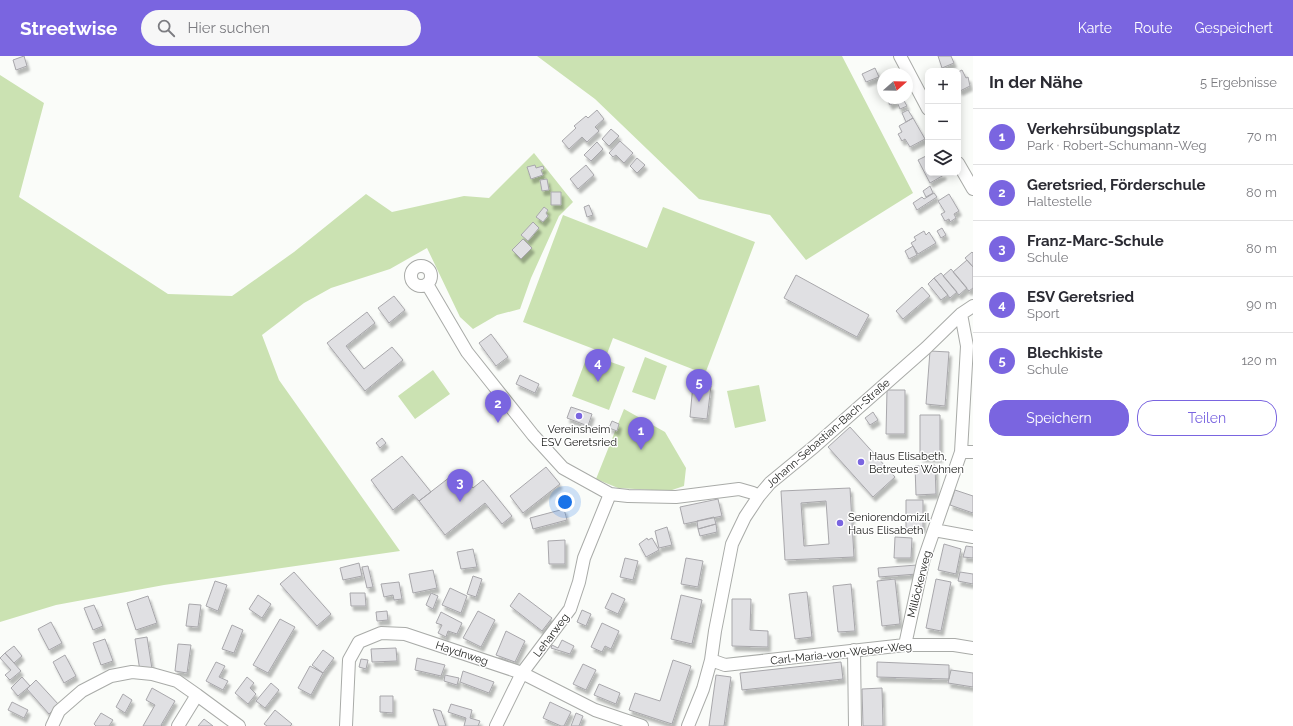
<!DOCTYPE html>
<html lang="de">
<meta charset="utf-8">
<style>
:root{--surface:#fff;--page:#f7f7f7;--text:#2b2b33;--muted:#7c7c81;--line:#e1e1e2;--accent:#7a65e0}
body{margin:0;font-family:Raleway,sans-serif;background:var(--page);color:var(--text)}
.controls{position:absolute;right:12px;top:12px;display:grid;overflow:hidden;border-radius:8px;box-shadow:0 2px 10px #0003}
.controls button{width:36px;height:36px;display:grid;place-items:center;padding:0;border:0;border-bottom:1px solid var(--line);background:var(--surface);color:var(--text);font:20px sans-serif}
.compass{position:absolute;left:877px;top:12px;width:36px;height:36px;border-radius:50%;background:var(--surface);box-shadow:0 2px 10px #0003;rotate:70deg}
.you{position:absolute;left:565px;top:446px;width:14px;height:14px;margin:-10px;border:3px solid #fff;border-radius:50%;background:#1a73e8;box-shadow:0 0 0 6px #1a73e833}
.badge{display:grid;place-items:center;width:26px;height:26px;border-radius:50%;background:var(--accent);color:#fff;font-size:13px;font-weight:700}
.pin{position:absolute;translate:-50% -33px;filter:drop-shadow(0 1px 2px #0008)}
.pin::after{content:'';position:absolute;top:21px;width:14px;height:12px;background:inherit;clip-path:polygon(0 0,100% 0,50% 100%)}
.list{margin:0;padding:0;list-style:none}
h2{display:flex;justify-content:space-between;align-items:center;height:52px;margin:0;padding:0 16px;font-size:17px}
h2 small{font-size:13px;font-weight:400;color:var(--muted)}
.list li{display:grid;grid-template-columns:26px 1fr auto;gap:12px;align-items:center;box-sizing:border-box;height:56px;padding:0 16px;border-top:1px solid var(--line)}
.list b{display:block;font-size:15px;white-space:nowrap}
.list p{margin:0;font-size:13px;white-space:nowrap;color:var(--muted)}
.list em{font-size:13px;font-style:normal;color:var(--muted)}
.actions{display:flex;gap:8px;padding:12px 16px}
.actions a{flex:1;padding:9px 0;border:1px solid var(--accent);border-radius:16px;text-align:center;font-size:14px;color:var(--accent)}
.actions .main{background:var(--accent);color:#fff}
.icon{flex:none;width:22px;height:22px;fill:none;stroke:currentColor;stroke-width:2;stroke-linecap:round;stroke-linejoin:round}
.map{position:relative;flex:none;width:973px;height:670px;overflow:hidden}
header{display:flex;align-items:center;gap:24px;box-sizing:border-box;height:56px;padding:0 20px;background:var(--accent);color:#fff}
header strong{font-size:19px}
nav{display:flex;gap:22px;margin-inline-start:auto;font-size:14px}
.search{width:280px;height:36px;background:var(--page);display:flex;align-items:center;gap:10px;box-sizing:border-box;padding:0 14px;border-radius:22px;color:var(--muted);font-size:15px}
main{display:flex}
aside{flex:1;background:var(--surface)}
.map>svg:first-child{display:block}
</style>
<header>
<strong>Streetwise</strong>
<div class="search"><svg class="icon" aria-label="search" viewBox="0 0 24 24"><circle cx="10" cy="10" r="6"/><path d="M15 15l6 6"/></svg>Hier suchen</div>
<nav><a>Karte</a><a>Route</a><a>Gespeichert</a></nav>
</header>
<main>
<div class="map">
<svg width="973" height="670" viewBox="0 0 973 670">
<defs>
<filter id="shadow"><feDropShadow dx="2.5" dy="4.5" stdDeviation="1" flood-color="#0004"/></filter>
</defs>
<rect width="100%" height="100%" fill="#fafcf9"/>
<path fill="#cbe2b2" d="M537,0H842L913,137L806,204L770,159L699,143L595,43Z
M0,19L44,47L19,141L168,238L232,240L294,196L366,138L392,156L464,140L489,142L534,97L573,146L559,160L531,222L520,253L497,259L473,273L460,261L427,192L390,213L331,232L304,247L262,279L279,324L400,495L164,529L56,549L0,566Z
M663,151L755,186L705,318L613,282L607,298L523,266L563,159L647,192Z
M588,298L625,311L609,354L572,340Z
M645,301L667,310L655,344L632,336Z
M433,314L450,338L415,363L398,340Z
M759,329L766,365L735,372L727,335Z
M624,353L665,376L686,412L684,430L669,435L618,432L596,423Z"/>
<path fill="#e0e0e3" stroke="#a8a7ab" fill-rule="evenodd" filter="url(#shadow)" d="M24,0L27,10L16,14L13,4Z
M938,0H951L954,7L942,12Z
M875,12L879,21L866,26L862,18Z
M962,14L966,22L968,21L970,30L960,35L958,32V16Z
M886,42H902L903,43L890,49Z
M903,43L907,50L900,53L897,46Z
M597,54L604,63L595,71L599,75L587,86L582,81L569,93L562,85L576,72L574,70L586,60L588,62Z
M908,54L913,62L906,66L902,57Z
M913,62L925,83L910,91L905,83L902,85L898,78L902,76L899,70Z
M611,73L619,80L609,90L602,83Z
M620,85L633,97L624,107L616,99L613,101L609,97Z
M597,86L603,93L591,105L584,99Z
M928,99V117H943L944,119L930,127L918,104Z
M637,102L645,109L637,117L630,110Z
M535,109L536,112L543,110L544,113L541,114L543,119L531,123L527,111Z
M586,109L594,119L578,133L570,123Z
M547,123L549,134L542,135L540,124Z
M930,130L933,137L926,141L923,135Z
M551,136H561V149H551Z
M934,137L937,141L917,154L913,147L922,141L924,143Z
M949,138L959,155L954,158L956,162L950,166L949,163L945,165L941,158L945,156L938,145Z
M589,149L593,159L587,161L584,151Z
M544,151L548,154L546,157L548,160L543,166L536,161Z
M533,166L539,172L528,185L521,179Z
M942,172L946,179L941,182L937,175Z
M924,175L926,179L929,176L936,187L918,198L911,187L916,184L914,181Z
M523,183L532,192L521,203L512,194Z
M913,190L917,199L909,203L905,195Z
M972,196L973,197V211L965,202Z
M967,204L973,211V232L969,235L953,216Z
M951,213L967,232L959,239L943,220Z
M941,217L957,236L950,242L934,222Z
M796,219L869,259L857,281L784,242Z
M934,222L948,239L941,244L928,228Z
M922,231L930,240L903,263L896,255Z
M394,240L405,254L389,267L378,252Z
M367,256L375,267L346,290L364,313L392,291L403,304L365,335L327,287Z
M491,278L508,301L496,310L479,287Z
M930,295L949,296L945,350L926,348Z
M520,319L539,328L535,337L516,328Z
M693,328L711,330L707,363L690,361Z
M887,334H905V378H886Z
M571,351L592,358L588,370L567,362Z
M873,356L878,364L870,369L865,362Z
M920,359H940V402L920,401Z
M612,365L619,368L617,375L609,372Z
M850,371L895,421L873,441L828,391Z
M382,382L386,387L380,392L376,387Z
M402,400L431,436L419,445L413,438L393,454L371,424Z
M935,409L936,438L916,439L915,410Z
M546,411L560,428L523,457L510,440Z
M459,414L473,432L483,424L512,460L502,468L485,447L445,479L419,445Z
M850,432L854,501L785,504L781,435ZM826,445L829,488L804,490L801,447Z
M955,434L973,440V457L950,449Z
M718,443L722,460L684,468L680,451Z
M906,444H923V472H906Z
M564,453L567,464L533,473L530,462Z
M714,461L716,468L698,473L697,465Z
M716,468L717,476L700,480L698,473Z
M667,471L672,489L659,492L655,475Z
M895,481L912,482L911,502H894Z
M647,482L648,484L652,482L659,494L646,501L639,488Z
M565,484V508H549L548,485Z
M944,488L961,493L956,518L938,514Z
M966,490L973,491V502L963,501Z
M473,493L477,511L461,513L457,496Z
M625,502L638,505L633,524L620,521Z
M686,502L703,505L698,531L681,528Z
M359,507L362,520L343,524L340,512Z
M917,509V518L879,521L878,512Z
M368,510L373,531L367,532L362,511Z
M433,514L437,532L413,537L409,518Z
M294,516L331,558L317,570L280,528Z
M960,516L973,518V528L958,525Z
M473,520L482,523L476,541L467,538Z
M895,523L900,568L882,570L877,525Z
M936,523L951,526L941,575L926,572Z
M215,525L227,529L218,555L206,550Z
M399,526L402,543L394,544L393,539L384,541L381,528Z
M851,528L855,575L838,576L833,530Z
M450,532L467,540L461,557L442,549Z
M807,536L812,581L795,583L789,538Z
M350,537H365L366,550H351Z
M431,537L438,540L433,553L426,549Z
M519,537L552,562L542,575L510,550Z
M612,537L625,543L618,558L605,552Z
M258,539L271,548L262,562L249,553Z
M681,539L702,544L692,588L671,583Z
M148,540L157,567L136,574L127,547Z
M732,543H751L750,574L768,575V591L732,590Z
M189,548L201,549L198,571L186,570Z
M94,549L103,570L93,574L84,552Z
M582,554L591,558L586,570L577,566Z
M387,555L388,564L377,565L376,556Z
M478,555L495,564L481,591L463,582Z
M441,556L462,567L457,578L448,575L446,581L438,577L442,569L436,567Z
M280,563L295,571L268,617L253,609Z
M51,566L62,587L49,594L38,573Z
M602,567L619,575L611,593L605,590L602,596L591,591Z
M232,569L243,574L234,597L222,593Z
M506,575L525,585L515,606L496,599Z
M147,581L152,613L140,615L135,583Z
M105,583L113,605L101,609L93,587Z
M562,584L574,590L570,598L551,592L552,589L558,592Z
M178,588L191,589L187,617L175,615Z
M14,590L22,600L14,607L5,597Z
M396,592L397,605L372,606L371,593Z
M323,594L334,602L323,617L312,609Z
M5,597L21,615L10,624L5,619L11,614L0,602Z
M65,599L76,620L64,627L53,606Z
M417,602L445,609L441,620L415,614Z
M361,603L368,604L366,613L359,611Z
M673,604L691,610L672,668L629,654L635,637L660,645Z
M216,606L225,610L219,621L228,625L223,634L206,625Z
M841,606L843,623L742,634L740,617Z
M877,606L949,609V623L877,621Z
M583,608L596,614L586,634L573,628Z
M310,610L323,617L311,639L298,632Z
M951,614L973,617V631L948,627Z
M463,615L494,626L489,637L460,626Z
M445,619L459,622L457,629L444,625Z
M716,619L731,621L724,670H709Z
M22,621L30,630L18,640L11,632Z
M247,621L254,627L250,632L256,638L248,648L235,637Z
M36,624L59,649L49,658L27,633Z
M271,627L279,634L265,652L256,645Z
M599,628L620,637L616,648L594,639Z
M152,632L175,645L161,669L162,670H143L155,649L146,644Z
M882,632L883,670H863L862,633Z
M123,638L132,644L125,657L116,651Z
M380,640H393V657L380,656Z
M12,646L28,654L24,662L8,654Z
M550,646L571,656L564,670H561L543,662Z
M451,648L472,654L470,662L480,665L478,670H464L466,662L448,656Z
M433,653L441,655L446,670H439Z
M275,654L292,668L290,670H267L264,668Z
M101,657L113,664L109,670H96L94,668Z
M576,657L583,660L579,670H571Z
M204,663L213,670H198Z"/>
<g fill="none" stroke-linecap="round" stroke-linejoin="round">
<defs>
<path id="minor" d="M900,0L928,53
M958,107L973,133
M411 220a10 10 0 1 1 20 0a10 10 0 1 1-20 0Z
M427,228L467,296L533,379L563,412L610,438L628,440L676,441L739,433L753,437L759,440
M961,396H973
M934,474L973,481
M905,589L923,506L961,396L967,290L961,258
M854,594L855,670
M711,604L725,609L905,589H954L973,592
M52,670L59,655L82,635L111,620L132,616L152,618L177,625L197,639
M178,670L197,639L239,670
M346,670L349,604L359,586L381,577L405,578L522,617L595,654L642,670
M496,670L522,617L570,553L579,526L584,502L610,438
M688,670L703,633L711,604L715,575L732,488L745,461L759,440L770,427L815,390L926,292L961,258L973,250"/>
</defs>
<use href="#minor" stroke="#a9aba8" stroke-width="14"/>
<use href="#minor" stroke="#fff" stroke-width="12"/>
</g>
<g fill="#7a65e0" stroke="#fff" stroke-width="1.5">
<circle cx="579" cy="360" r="4"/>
<circle cx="861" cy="406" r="4"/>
<circle cx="840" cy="467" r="4"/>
</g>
<g text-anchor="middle" stroke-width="3" stroke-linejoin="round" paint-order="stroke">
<g font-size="11" fill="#222321" stroke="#fff" text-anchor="start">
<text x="579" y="377" text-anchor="middle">Vereinsheim<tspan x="579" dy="13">ESV Geretsried</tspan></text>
<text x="869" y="404">Haus Elisabeth,<tspan x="869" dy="13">Betreutes Wohnen</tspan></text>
<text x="848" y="465">Seniorendomizil<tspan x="848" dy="13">Haus Elisabeth</tspan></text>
</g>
<g font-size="11" fill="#222321" stroke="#fff">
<text transform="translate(828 377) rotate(-41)" y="4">Johann-Sebastian-Bach-Straße</text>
<text transform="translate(919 528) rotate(-76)" y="4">Millöckerweg</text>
<text transform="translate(551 579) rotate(-53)" y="4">Leharweg</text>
<text transform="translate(462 597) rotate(18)" y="4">Haydnweg</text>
<text transform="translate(841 597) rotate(-6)" y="4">Carl-Maria-von-Weber-Weg</text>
</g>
</g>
</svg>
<div class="controls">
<button>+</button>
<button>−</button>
<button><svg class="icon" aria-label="layers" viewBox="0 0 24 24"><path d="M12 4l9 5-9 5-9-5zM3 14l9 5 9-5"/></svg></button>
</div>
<svg class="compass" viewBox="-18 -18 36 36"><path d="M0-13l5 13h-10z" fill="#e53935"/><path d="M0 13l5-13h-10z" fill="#7c7c81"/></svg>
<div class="you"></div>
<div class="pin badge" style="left:641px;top:394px">1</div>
<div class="pin badge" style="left:498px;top:367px">2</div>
<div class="pin badge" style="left:460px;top:446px">3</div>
<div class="pin badge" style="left:598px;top:326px">4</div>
<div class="pin badge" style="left:699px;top:346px">5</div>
</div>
<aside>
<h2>In der Nähe<small>5 Ergebnisse</small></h2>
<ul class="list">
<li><span class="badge">1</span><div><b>Verkehrsübungsplatz</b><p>Park · Robert-Schumann-Weg</p></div><em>70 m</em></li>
<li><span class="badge">2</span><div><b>Geretsried, Förderschule</b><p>Haltestelle</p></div><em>80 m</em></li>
<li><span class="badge">3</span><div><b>Franz-Marc-Schule</b><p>Schule</p></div><em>80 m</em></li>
<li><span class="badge">4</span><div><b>ESV Geretsried</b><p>Sport</p></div><em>90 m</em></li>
<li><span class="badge">5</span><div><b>Blechkiste</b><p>Schule</p></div><em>120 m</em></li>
</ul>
<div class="actions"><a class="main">Speichern</a><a>Teilen</a></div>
</aside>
</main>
